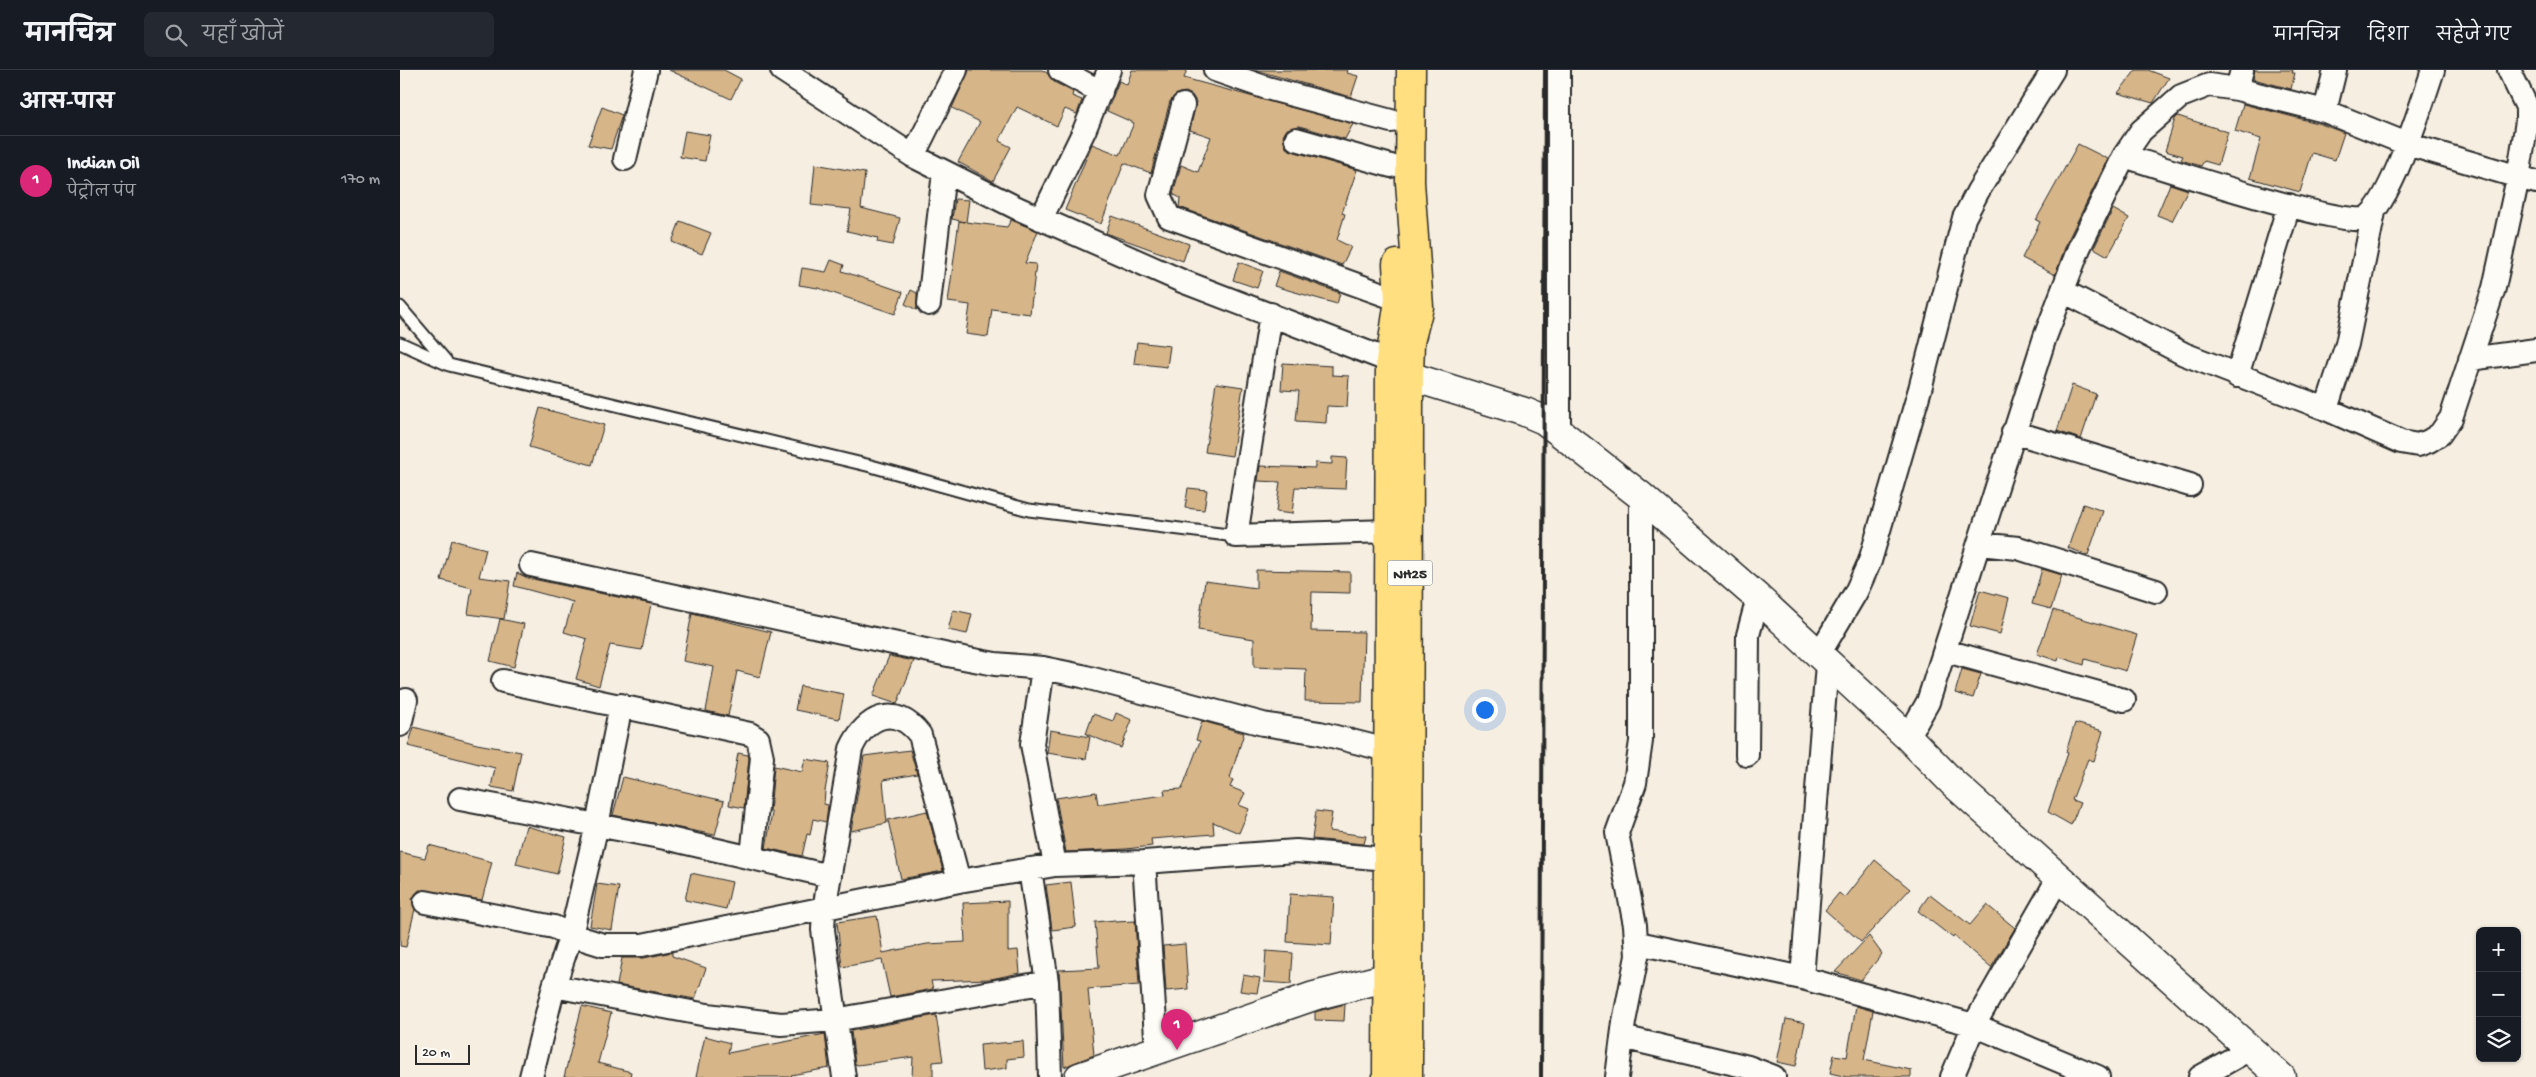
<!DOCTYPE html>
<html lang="hi">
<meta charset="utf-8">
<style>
:root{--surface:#171b24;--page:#242831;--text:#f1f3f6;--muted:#9ea1a6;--line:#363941;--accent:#db2777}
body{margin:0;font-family:"Gochi Hand","Playpen Sans Deva",sans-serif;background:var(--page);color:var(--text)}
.controls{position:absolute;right:15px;bottom:15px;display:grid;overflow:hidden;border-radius:8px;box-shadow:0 1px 4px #0004}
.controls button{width:45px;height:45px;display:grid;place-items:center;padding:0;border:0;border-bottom:1px solid var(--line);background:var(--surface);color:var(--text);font:25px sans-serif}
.scale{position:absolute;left:15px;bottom:12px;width:55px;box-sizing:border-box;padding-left:5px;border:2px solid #2b2b2b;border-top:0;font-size:14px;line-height:18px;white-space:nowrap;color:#2b2b2b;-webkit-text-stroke:4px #fdfcf7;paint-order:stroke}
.you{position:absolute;left:1084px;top:639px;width:18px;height:18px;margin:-12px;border:4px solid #fff;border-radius:50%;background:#1a73e8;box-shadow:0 0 0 8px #1a73e833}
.badge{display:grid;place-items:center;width:32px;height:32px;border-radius:50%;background:var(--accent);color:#fff;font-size:16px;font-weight:700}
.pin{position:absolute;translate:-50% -41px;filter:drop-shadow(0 1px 2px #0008)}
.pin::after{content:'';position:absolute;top:26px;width:18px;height:15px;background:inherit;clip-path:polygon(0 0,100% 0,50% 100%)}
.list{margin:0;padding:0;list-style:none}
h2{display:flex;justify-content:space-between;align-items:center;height:65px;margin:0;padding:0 20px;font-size:21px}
h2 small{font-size:16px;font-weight:400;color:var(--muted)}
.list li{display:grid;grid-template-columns:32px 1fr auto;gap:15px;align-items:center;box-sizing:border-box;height:90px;padding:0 20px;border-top:1px solid var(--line)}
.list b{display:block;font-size:19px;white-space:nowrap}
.list p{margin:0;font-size:16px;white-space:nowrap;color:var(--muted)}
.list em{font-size:16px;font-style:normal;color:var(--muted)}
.icon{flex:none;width:28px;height:28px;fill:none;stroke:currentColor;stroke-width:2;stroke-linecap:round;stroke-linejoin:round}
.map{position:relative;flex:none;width:2136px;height:1007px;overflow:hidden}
header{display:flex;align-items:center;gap:30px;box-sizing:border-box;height:70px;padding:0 25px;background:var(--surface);border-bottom:1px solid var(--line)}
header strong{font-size:24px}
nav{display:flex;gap:28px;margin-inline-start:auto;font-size:18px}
.search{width:350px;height:45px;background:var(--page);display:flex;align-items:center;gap:12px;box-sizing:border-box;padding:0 18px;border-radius:8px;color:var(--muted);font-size:19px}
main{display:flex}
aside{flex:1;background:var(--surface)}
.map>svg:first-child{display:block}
</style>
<header>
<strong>मानचित्र</strong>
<div class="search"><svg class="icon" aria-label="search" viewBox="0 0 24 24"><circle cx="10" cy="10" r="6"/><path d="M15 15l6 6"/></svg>यहाँ खोजें</div>
<nav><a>मानचित्र</a><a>दिशा</a><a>सहेजे गए</a></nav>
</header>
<main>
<aside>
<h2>आस-पास<small></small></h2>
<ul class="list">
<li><span class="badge">1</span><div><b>Indian Oil</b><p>पेट्रोल पंप</p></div><em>170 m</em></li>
</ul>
</aside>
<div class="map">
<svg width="2136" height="1007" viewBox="0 0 2136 1007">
<rect width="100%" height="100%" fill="#f5eee1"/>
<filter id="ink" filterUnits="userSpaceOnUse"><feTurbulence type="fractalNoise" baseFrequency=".02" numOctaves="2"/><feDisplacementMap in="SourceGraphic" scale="10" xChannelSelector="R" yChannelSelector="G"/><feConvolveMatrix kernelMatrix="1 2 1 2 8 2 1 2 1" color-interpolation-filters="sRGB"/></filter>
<g filter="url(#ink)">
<path fill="#d6b589" stroke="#2b2b2b" d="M269,0H324L341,9L331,29Z
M569,0H642L647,3L654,12L673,22L672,26L682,30L677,44L665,39L657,56L617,37L599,71L611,77L593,111L558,92L580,52L552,38Z
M732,0H787L784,8L953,54L945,69L899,56L887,59L883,66L886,78L892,81L957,100L942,143L945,144L937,170L951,177L942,195L779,137L780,128L773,124L781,95L798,102L811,67L790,60L796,32L792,25L786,22L779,23L770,31L751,103L724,93L701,154L665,140L692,74L720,85L734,53L707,41L719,11L727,15Z
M855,0H948L947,3L958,6L951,27Z
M1736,0H1748L1769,8L1753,33L1718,23Z
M1855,0H1893L1892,3H1895L1891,19L1853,9Z
M1843,34L1921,54L1944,63L1935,90L1912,83L1900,122L1850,108L1861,69L1835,61Z
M202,37L222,45L211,79L188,75Z
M1778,46L1828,62L1818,95L1804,91L1801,96L1781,90L1783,86L1765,81L1775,49Z
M285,61L310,65L305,91L280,87Z
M1678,74L1708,89L1667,172L1655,205L1622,188L1640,152L1636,150Z
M415,94L465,103L461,138L500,148L493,175L477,172L478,168L447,161L451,139L411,135Z
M1770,114L1788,120L1772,151L1757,145Z
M555,129L569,130L566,152L607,157L611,150L638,161L625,193L636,194L630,244L592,239L588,267L566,264L570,235L548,232L559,151L565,152L552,149Z
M1713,139L1729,148L1708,186L1694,178Z
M712,146L789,174L783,191L706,163Z
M280,151L311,163L302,184L272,172Z
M431,190L444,195L442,201L503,222L495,244L418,218L399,215L402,198L426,202Z
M839,192L863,201L857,218L833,210Z
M879,201L940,223L937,234L874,216Z
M511,220L517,223V240L505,234Z
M737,272L770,276L767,297L734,293Z
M883,293L932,296V305L949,306L947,337L927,336L926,353L896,351L899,321L881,320Z
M816,313L843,317L832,386L805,382Z
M1672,315L1696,324L1681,369L1657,361Z
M140,338L204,355L192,395L129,377Z
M932,387L947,388L945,419L895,417L892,444L876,442L880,412L858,411L860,396L915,398V393L932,394Z
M788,418L807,420L804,440L785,438Z
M1683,434L1703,441L1688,485L1668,478Z
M52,470L86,479L79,507L110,511L104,549L68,544L72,518L41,510Z
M1642,499L1662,505L1651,539L1632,534Z
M856,500L950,502V523L912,522L911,561L964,562L962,632L905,631L906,599L854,597V569L798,560L805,511L856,518Z
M117,503L128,508L251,534L242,580L210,575L199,616L176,609L187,569L164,562L173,532L114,516Z
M1580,520L1609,528L1600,564L1570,556Z
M553,540L572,544L567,564L548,560Z
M1653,540L1737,565L1726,601L1685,589L1684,595L1659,587L1658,591L1637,584Z
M292,543L371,562L360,607L337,601L328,646L306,641L314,597L283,591Z
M100,549L124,554L114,597L90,591Z
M489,586L514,591L497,634L473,626Z
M1562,599L1581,604L1573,628L1555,623Z
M400,616L444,624L439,649L395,640Z
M716,643L732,650L721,678L686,664L693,644L713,651Z
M802,651L844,663L830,708L833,710L830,717L845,723L839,735L849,739L839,763L813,752L814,764L751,769L752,776L726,779L666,782L656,728L696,722L698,734L765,725L764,720L782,719L800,671L796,670Z
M1675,653L1703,661L1694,691L1688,689L1672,730L1680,733L1671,755L1648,742L1668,683L1666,682Z
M14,657L77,674L121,682L113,721L91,717L95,698L8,676Z
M650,660L690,667L686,689L647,683Z
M510,680L517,704L483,710L487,753L451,761L464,686Z
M338,683L348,685L349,688L344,738L329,735Z
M405,689L430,693L425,721L424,734L428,735L426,752L413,749L410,765L407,764L402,786L366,778L372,743L370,742L374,696L402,702Z
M223,707L324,731L315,765L213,745Z
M527,741L543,801L501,809L488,750Z
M916,741L932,743L929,761L966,766L964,774L912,769Z
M126,756L166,767L157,804L116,794Z
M29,775L92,792L82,830L19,820L12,829L15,839L6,877L0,876V782L25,788Z
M1475,790L1510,819L1461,872L1425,840L1439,823L1445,828Z
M291,803L332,812L326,839L285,830Z
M671,812L676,857L652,860L646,815Z
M197,814L219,817L212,860L190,856Z
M890,824L934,827L931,875L887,872Z
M1530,824L1570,855L1587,835L1615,858L1591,898L1554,866L1553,868L1518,841Z
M608,831V881L618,880L620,903L591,909L531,911L533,919L490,927L482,890L442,897L437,852L477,846L483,883L527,874L565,872L563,833Z
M715,850V852L735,851L739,915L688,919L694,985L664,997L659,900L699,898L695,852Z
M1469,866L1482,884L1461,910L1435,902Z
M785,874L788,919L766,921L763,876Z
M866,881L893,883L891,914L864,912Z
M272,882V886L306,898L295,929L217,915L222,888H244Z
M843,905L860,908L857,923L840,921Z
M945,934L944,951L915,950V942Z
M182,936L211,943L198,993L231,1002L230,1007H164Z
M1456,936L1473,941L1464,990L1511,1000V1007H1447L1430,1003L1434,985L1447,987Z
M536,945L543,991L533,992V1007H512L513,987L458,995L455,994L451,961Z
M1386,949L1405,953L1396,996L1377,992Z
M425,964L429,998L391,1005L392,1007H296L305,966L330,973L328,983Z
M623,971L624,987L607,989V998L582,1001L580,975Z"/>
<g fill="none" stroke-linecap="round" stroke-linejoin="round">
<defs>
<path id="lane" d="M0,237L46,291
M0,273L49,295L471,396L629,440L836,466"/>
<path id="street" d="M382,0L513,86L617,138L782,211L990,291
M660,0L701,22
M815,0L867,18L991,51
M1837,19L1925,41L2007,74L2136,112
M783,35L759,125L769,147L1013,235
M1925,41L1935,0
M896,69L991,96
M513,86L556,0
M1724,86C1756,96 1948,159 1966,148C1991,133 2023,30 2033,0
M225,89L246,0
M641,149L684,61L709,0
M1663,221L1784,284L1926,339L2001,372L2018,375L2029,371L2040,364L2051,348L2094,218L2118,108L2127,51V37L2109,0
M529,234L544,102
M871,244L836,466L988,461
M2070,289L2136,280
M1837,306L1889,135
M1926,339L1947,274L1974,142
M1159,362V0
M1613,362L1790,415
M1579,474L1618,478L1756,521
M131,495L553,586L595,594L643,598L682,606L863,654L920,663L987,680
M1546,581L1724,630
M1418,586L1456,522L1470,491L1520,319L1564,148L1578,121L1653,0
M643,598L632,674L655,795
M103,611L350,664L358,669L362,687L352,787
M0,655L6,630
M1508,667L1528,632L1645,267L1679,178L1724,86L1741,61L1781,26L1809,15L1837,19L1842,0
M1347,685L1348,565L1358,528
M60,729L265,768L430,806
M744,792L757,981
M630,799L647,912L650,1007
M25,832L154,857L171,865L197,755L221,635
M1238,873L1402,908L1574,955L1698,1007
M1402,908L1427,594
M154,916L307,945L381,954L435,950L647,912
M1222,967L1348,997L1374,1007
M131,1007L154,916L171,865L203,875H242L559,811L655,795L744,792L896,781L987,789
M444,1007L423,860L424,840L451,679C465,647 495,632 520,665L559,811
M1217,1007L1224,952L1237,886L1235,855L1217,763L1235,713L1241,671V426
M1552,1007L1574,955L1659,807
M1800,1007L1850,979"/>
<path id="secondary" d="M1009,306L1125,342L1144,350L1241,426L1358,528L1508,667L1552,712L1881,1007
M679,1007L914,926L989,907"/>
<path id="primary" d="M987,1007L990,291L999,230L997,194
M1008,1007L1009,306L1010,272L1019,237L1010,112L1011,0"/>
</defs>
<use href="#lane" stroke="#2b2b2b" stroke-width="15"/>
<use href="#street" stroke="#2b2b2b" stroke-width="26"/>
<use href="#secondary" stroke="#2b2b2b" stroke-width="31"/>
<use href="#primary" stroke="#2b2b2b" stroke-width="31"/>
<use href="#lane" stroke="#fdfcf7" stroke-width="11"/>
<use href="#street" stroke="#fdfcf7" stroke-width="22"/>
<use href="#secondary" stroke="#fdfcf7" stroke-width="28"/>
<use href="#primary" stroke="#ffdf80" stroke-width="28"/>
<path stroke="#2b2b2b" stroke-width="4" d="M1141,1007L1145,0"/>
</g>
</g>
<g text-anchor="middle" stroke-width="5" stroke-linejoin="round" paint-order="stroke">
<rect fill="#fdfcf7" stroke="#6a6a68" stroke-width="1" x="987.5" y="490.5" width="45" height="25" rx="4"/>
<g font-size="15" font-weight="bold" fill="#2b2b2b">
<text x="1010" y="508">NH25</text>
</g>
</g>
</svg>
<div class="controls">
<button>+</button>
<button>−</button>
<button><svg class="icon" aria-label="layers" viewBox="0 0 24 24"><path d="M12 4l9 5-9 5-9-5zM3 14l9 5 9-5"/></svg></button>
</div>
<div class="scale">20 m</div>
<div class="you"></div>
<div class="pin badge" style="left:777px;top:980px">1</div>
</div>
</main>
